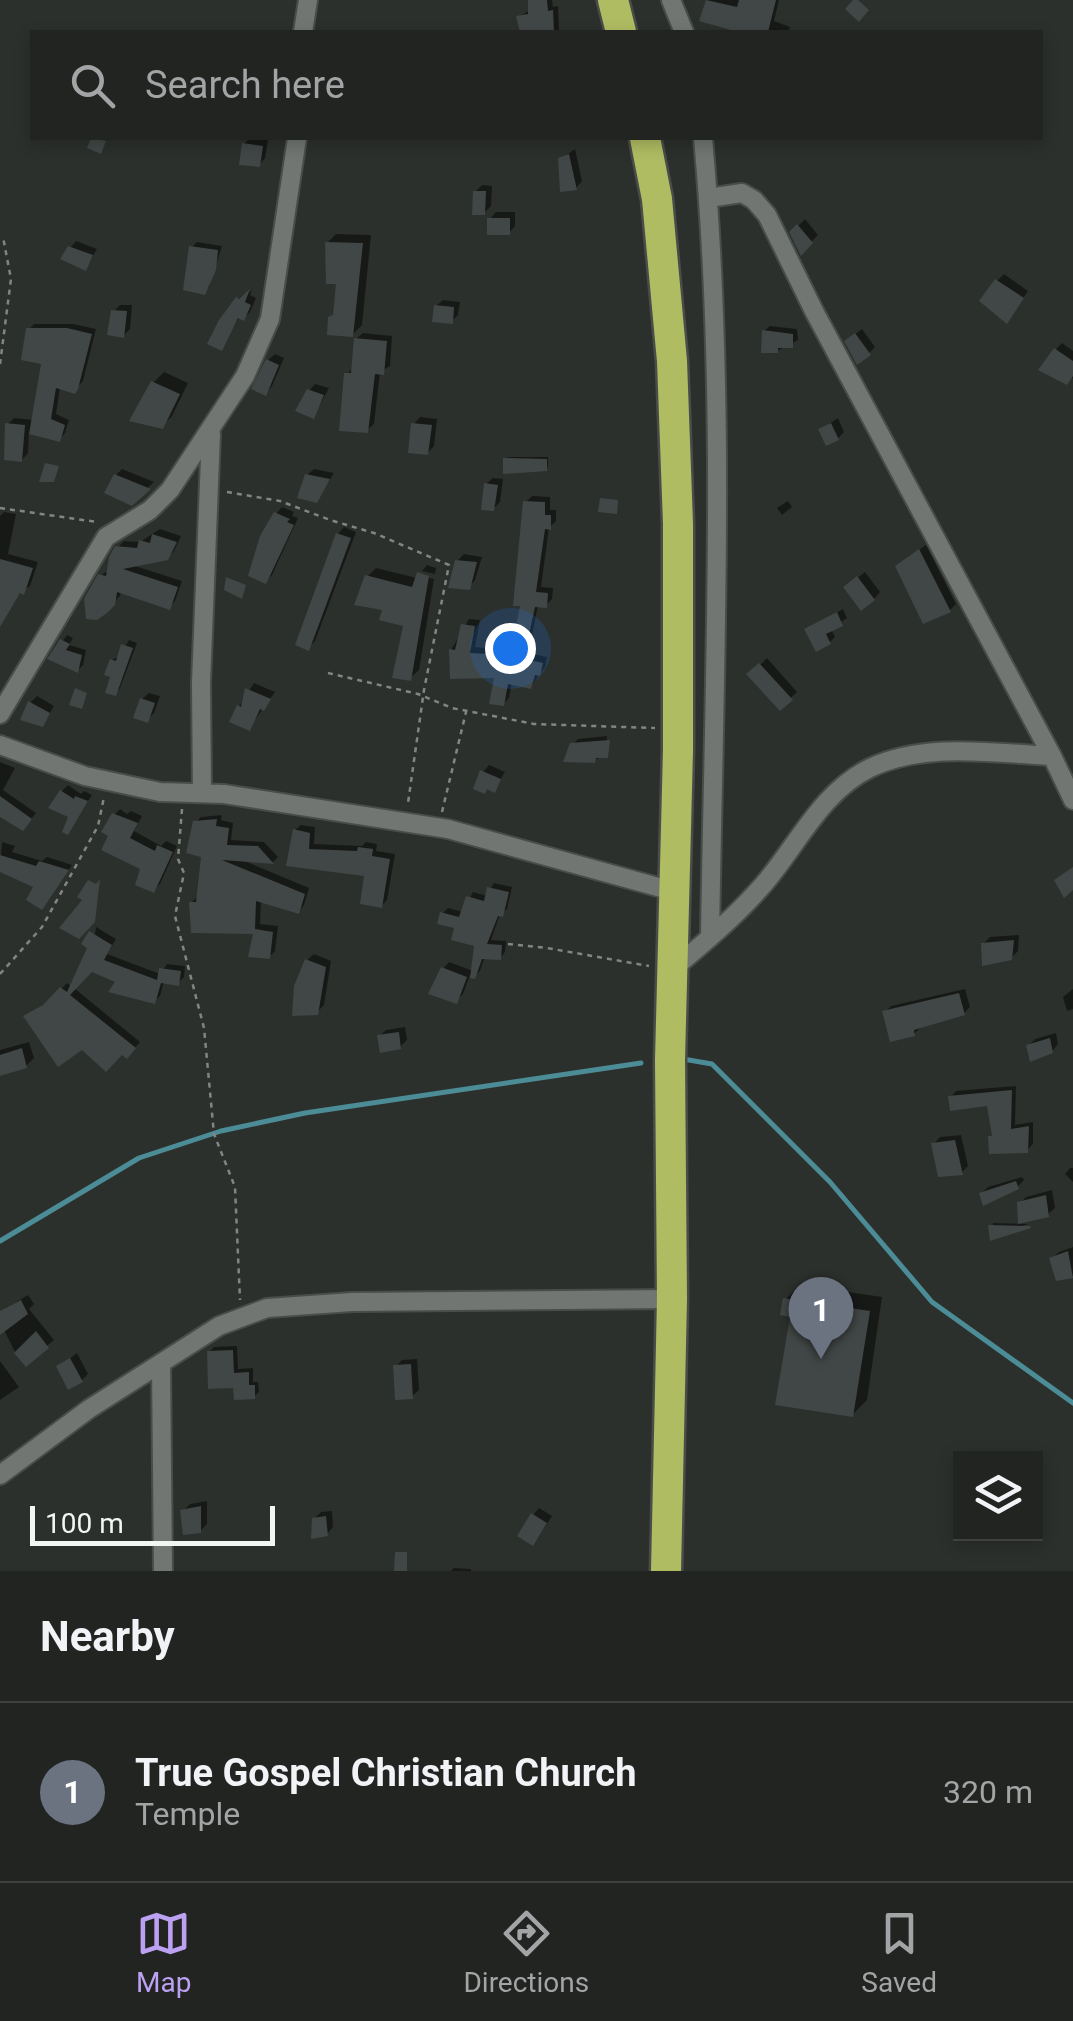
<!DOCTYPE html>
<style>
:root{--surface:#212421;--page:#2d302e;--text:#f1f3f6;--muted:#a2a4a5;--line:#3e413f;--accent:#bca0f2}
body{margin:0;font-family:Roboto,sans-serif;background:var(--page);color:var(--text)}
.controls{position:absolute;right:30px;bottom:30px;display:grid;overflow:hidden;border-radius:0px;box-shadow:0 5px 15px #0003}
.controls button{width:90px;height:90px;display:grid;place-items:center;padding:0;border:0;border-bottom:2px solid var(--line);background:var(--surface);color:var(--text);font:50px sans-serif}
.scale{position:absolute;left:30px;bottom:25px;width:245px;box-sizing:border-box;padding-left:10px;border:5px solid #f2f5f3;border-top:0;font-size:28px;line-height:35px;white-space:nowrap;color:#f2f5f3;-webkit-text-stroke:8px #2c302c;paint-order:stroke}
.you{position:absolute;left:510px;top:648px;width:35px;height:35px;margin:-25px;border:8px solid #fff;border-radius:50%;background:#1a73e8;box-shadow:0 0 0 15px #1a73e833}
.badge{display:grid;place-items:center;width:65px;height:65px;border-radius:50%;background:var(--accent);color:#fff;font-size:32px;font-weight:700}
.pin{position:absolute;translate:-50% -82px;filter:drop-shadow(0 2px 5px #0008)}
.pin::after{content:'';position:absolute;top:52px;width:35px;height:30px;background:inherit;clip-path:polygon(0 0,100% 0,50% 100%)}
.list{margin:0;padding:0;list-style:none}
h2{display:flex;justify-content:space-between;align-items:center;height:130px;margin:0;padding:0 40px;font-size:42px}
h2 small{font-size:32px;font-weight:400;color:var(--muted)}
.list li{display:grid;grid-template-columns:65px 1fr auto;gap:30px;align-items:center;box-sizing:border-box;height:180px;padding:0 40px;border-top:2px solid var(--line)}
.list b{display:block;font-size:38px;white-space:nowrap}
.list p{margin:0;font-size:32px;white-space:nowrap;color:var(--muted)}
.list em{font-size:32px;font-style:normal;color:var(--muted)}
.icon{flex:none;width:55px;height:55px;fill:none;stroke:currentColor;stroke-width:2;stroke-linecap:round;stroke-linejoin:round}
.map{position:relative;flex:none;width:1073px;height:1571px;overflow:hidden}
.search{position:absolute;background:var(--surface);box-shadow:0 5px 15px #0003;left:30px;right:30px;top:30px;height:110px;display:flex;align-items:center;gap:25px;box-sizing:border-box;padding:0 35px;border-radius:0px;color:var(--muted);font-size:38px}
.sheet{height:310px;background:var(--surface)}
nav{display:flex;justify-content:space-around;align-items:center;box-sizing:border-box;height:140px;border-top:2px solid var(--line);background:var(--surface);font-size:28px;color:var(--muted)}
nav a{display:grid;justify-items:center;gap:5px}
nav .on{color:var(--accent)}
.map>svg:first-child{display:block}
</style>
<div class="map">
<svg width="1073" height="1571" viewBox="0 0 1073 1571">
<rect width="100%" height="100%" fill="#2c302c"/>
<path fill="#0007" d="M530,0H552L553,7L558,6L559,32H523L519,17L530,10Z
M708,0H779L774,21L790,27L788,32H747L702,19Z
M250,138L268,140L265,158L259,165L244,144Z
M575,149L582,181L576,188L561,159Z
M482,185L492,186L491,206L484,213L475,192Z
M496,212H515V226L509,233L490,219Z
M805,219L818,235L802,251L792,232Z
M336,234L371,235L362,325L353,334L330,318L336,312L339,282L327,243Z
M76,241L97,249L86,268L70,248Z
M197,242L222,246L209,287L204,292L192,247Z
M1004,274L1028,291L1007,321L997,281Z
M252,290L250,295L256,298L250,312L244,318L240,316L221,348L238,299Z
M443,300L460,302L458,315L452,321L436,306Z
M120,305H132L130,329L124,335L114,311Z
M34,324H73L96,329L83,381L74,391L60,387L56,414L69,420L65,433L60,439L29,432L28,453L22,460L8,424L14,418L34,420L44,362L28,330Z
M770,326L797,329L798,340L777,351L764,331Z
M862,329L875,347L869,353L854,335Z
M363,333L392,336L390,366L380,372L374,424L367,430L347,374L354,367L356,339Z
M1062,343L1073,351V379L1056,349Z
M275,354L284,358L272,386L266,393L268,360Z
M164,372L188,383L172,416L162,426L153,383Z
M315,384L329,388L314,416L309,391Z
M420,417L437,419L434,446L427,453L414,424Z
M838,418L844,432L838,438L821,429Z
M508,457H548V466L546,469L506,460Z
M122,469L154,482L132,503L116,475Z
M314,469L334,473L317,500L307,475Z
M493,478L503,479L500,502L493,509L486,484Z
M532,496L550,497V510H556V521L549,528L541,587L553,588L552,599L546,605H538L532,635L526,641L523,604L526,502Z
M788,501L792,507L782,515L777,508Z
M282,507L294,512L292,516L298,518L272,575L265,581L276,514Z
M4,512L16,514L8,554L38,562L30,586L21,591L0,623V516Z
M344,527L356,532L315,641L308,648L338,534Z
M160,529L181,536L174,551L167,558L132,565L182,581L175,601L169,607L121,590L120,596L97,618L100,576L109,570L117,548L124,541L140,542Z
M926,545L956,604L950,610L904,560Z
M464,554L482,557L475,580L469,587L457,561Z
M427,565L436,568L435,574L422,571Z
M376,568L417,578L420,573V576L434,579L419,670L410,678L406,624L385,608L368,576Z
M865,572L880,592L874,599L853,581Z
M843,609L847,618L831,629L835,637L830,642L807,630Z
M469,619L480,620L475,647L493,649V658L521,662L528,653L547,657L545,667L531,686L512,682L509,698L503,704L497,675L451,650Z
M67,635L73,638L69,645L86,650L83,665L78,670L51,658Z
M129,640L137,643L120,688L115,694L112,660L120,656Z
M767,658L797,692L780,708L750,675Z
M254,683L275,692L249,728L239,707Z
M149,693L160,696L154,713L147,720L142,699Z
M37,696L54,706L43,725L30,703Z
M607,736L606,754H610L594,760L572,745L578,739Z
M0,762L15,768L3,790L36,813L28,823L0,812Z
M489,765L505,772L494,790L483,772Z
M68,785L81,794L84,791L92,795L68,832L71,815L62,791Z
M120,809L127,814L131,811L142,816L134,831L161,846L166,841L177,846L160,884L154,890L114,815Z
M222,815L221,820L233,823L231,840L264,842L278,857L273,862L242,860L309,888L304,905L299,911L261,900L260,924L278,926L275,951L269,957L257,932L191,903L197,897L204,855L195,823L201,817Z
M301,825L315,827L314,844L362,846L366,842L377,844L376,851L395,854L387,900L382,905L367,874L289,864L295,830Z
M2,842L15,846L12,852L42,861L47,857L72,865L48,901L37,887L0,869Z
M494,883L512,887L507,909L500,914L491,940L506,941L505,952L500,958L485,956L480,971L474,976L470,975L463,994L456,1001L443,969L449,962L473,971L476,944L443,913L448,908L463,912L473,892L487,896Z
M96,927L116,939L107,954L160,974L167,964L185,966L184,977L178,983L164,981L160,996L154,1001L92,969L74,988L140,1042L127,1056L82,1047L27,1016L50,1001L67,983L72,987L90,947V934H95Z
M1019,935L1018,951L1011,958L983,944L990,937Z
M314,954L331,961L324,1005L317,1012L307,960Z
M965,989L970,1007L964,1013L920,1028L914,1034L885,1012L891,1006Z
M1073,989V1009L1067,1011L1063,997Z
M405,1027L407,1040L400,1047L379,1036L386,1030Z
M1056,1033L1058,1044L1052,1051L1028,1046L1035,1039Z
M29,1042L34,1058L26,1066L0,1073V1050Z
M1016,1086L1015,1125L1033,1122V1144L1027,1150L991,1137L994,1134L989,1103L951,1097L956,1091Z
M961,1135L968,1166L962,1172L934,1144L940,1137Z
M1070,1168H1073V1182L1065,1174Z
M1022,1177L1024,1180L1017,1187L981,1194L988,1187Z
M1052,1190L1055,1208L1048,1214L1020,1203L1026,1197Z
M993,1223L1028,1224L992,1237Z
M1073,1247V1276L1058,1279L1052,1258L1059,1252Z
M800,1285L882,1297L867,1400L853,1414L786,1299Z
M28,1295L34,1304L29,1309L54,1340L26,1363L21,1357L18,1358L0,1322V1312Z
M237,1346L238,1369L253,1368V1382H258L259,1392L254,1396L236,1385L209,1352L214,1347Z
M77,1353L88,1374L82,1380L59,1367Z
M417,1359L419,1390L412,1396L396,1366L402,1360Z
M0,1361L19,1387L0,1400Z
M207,1501V1524L200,1531L183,1511L190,1504Z
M539,1508L552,1516L539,1536L533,1515Z
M332,1511L333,1527L327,1534L314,1519L321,1512Z
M454,1568L471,1569V1571H451Z"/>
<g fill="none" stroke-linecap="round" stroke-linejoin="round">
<path stroke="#4b8c97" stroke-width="5" d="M683,1059L712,1064L830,1182L932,1302L1073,1403
M0,1241L139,1158L221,1131L305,1113L641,1063"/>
</g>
<path fill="#414746" d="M528,0H547L548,11L553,10L554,32H520L516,16L528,14Z
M706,0L737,7L739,0H776L768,32H738L699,21Z
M853,0H858L869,10L859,22L845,9Z
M91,138L106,141L101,154L87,148Z
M242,143L263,146L260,167L239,165Z
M569,154L577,190L560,192L558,158Z
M473,191H486L485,215H472Z
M487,218H510V235H487Z
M797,224L813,243L801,256L789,232Z
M325,242L363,243L353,337L327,335L328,317L333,315L336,284H326Z
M68,246L93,255L86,271L60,259Z
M189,246L218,250L216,270L205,295L183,290Z
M995,279L1024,298L1007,324L979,301Z
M250,289L245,302L251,305L244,321L238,318L222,351L207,344L219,320L236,297L239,299Z
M434,305L454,307L453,324L432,322Z
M111,310L127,311L124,338L107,335Z
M26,328H67L92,334L78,389L75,394L56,388L51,419L65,425L60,442L29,434L41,364L21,360Z
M762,330L793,334V348H778V353H761Z
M855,333L871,355L857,365L844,341Z
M354,338L387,341L384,375L375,374L368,433L339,431L344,373H351Z
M1054,348L1073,361V376L1067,385L1038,370Z
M266,359L279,365L266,396L251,389Z
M151,381L180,394L163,429L129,421Z
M307,389L324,395L314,419L295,411Z
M5,423L25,425L22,462L4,460Z
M411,423L432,425L428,455L408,453Z
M831,423L839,440L826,446L818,429Z
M503,458L547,459V471L503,474Z
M45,463L59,466L54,482H39Z
M114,474L151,489L132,506L104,493Z
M305,474L330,479L317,503L297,498Z
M484,483L498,485L494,511L481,510Z
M600,498L618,500L617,514L598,512Z
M523,501L545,502V515H551V530L545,529L536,592L548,593L547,608L535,607L527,644L513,641L520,606H513Z
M274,512L290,519L287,522L294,525L266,584L248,576L260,536Z
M336,533L351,538L309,651L295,645Z
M152,534L177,542L168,560L123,569L178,587L170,610L117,592L115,605L107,613L97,620L86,619L84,599L98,574L106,576L109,557L115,546L137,548L139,540L150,543Z
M919,549L951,612L923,624L895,566Z
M0,559L33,568L24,595L20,593L0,627Z
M455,560L477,562L470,590L448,588Z
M417,572L429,576L411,681L392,678L403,626L379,620L382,610L354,605L365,575L412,587Z
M857,576L875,600L861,611L843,587Z
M226,577L246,585L242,599L224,590Z
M837,612L843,626L826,634L831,644L816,652L804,629Z
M461,624L475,626L470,653L489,654L488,663L517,668L520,658L543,663L540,676L535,675L531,689L508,684L504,706L489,704L494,678L450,679L449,649L455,650Z
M60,639L70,644L66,650L82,655L78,673L47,659Z
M121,644L133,648L116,696L105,693L110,677L104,675L110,659L116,661Z
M759,663L793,700L780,711L746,674Z
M75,688L87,693L82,709L69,705Z
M245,688L271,699L264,711L260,709L250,731L229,722L237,705L241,707Z
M140,698L155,703L148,723L133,718Z
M28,701L50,713L43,727L20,720Z
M610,740L608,758H596L595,763L563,762L570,743Z
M480,770L501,779L495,793L487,789L485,794L473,789Z
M60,790L74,799L75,796L88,801L68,835L62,832L68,817L48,808Z
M0,796L32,819L23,831L0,817Z
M112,813L138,823L130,838L155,851L157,845L173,852L154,893L135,885L140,869L101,850L108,836L101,832Z
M217,819L216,826L229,828L227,845L258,846L274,864L222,860L305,894L299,914L256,901L255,929L273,932L270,959L248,957L253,934L191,933L189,902H196L201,857L186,853L193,821Z
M293,829L310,833L309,849L357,851L358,847L373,849L372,856L390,859L382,908L360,904L364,876L286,866Z
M0,855L36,866L39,861L69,870L42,910L26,900L33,887L0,872Z
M1073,867V890L1064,898L1054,880Z
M100,879L95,922L79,939L59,928L82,900L77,897L88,880L96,884Z
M487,887L509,892L503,917L498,916L487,944L502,945L501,960L482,959L475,979L470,978L474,946L451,940L454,928L437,924L440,912L459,917L466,896L484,901Z
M89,931L112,945L104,960L157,980L159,968L181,971L179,986L161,983L155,1004L108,992L115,982L92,972L70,995L136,1048L127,1059L122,1055L106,1072L82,1050L58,1067L23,1016L43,1005L60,987L67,992L87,948L81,944Z
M1014,940L1012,960L982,966L981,943Z
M305,959L326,967L318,1015L292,1016L294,986Z
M441,967L467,977L457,1004L428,994Z
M959,993L965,1015L914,1030L915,1036L890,1042L882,1011Z
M399,1032L401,1049L380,1053L377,1035Z
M1050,1038L1053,1053L1030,1062L1026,1045Z
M22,1048L27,1068L0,1076V1055Z
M1012,1090L1011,1129L1029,1126L1028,1153L989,1154L988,1136H992L987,1106L950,1111L948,1096Z
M955,1140L963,1175L938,1177L931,1143Z
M1016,1181L1019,1189L983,1206L979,1193Z
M1046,1195L1049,1217L1018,1224L1017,1202Z
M988,1225L1030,1226L1031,1228L990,1241Z
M1068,1251L1073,1278L1056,1281L1049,1258Z
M783,1298L870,1311L853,1417L775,1405L790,1317L780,1315Z
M21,1300L28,1314L0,1335V1311Z
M36,1331L49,1348L26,1367L14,1353Z
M233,1350L234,1373L249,1372V1385H255V1399L234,1400L233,1388L208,1389L207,1351Z
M70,1358L83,1382L68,1390L56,1366Z
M411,1364L413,1399L395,1400L393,1365Z
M201,1506V1533L183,1535L180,1510Z
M531,1513L547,1523L533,1546L517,1536Z
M326,1516L328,1536L311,1539L312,1518Z
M395,1552H407V1571H394Z"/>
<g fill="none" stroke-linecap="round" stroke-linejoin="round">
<defs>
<path id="street" d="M671,0L684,32
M303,32L308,0
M703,138C727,403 714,671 710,937
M708,198L742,193L754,200L767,215L814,311L1052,756
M0,714L106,537L150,510L170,490L245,376L270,319L297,138
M0,745L85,776L160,792L224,794L448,829L676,892
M202,793L201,683L211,434
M673,969C704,943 736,916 763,885C797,846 821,792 870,768C924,742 994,753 1052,756L1073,800
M161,1363L163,1571
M0,1475L89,1409L219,1326L267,1308L352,1302L672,1299"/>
<path id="highway" d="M613,0L621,32
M645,138L657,199L672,361L678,524V750L670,1060L672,1299L666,1571"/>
</defs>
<use href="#street" stroke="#494d4a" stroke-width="22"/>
<use href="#highway" stroke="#494d4a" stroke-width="35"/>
<path stroke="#828582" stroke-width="2.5" stroke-dasharray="5 5" stroke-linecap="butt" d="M0,364L11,279L3,237
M227,492L280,501L330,520L374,533L449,565L424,690L408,803
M0,508L97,522
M328,673L418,694L452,708L534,724L655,728
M182,809L178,859L184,873L175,916L204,1028L214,1134L235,1187L240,1300
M442,812L466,712
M508,944L547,948L649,966
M0,974L42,927L98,826L104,797"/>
<use href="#street" stroke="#717672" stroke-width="18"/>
<use href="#highway" stroke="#b0bc62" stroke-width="30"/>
</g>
</svg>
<div class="controls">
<button><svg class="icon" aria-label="layers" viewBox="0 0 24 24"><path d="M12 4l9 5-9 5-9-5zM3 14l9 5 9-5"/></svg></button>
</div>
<div class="scale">100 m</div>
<div class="you"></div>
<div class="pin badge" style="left:821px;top:1359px;background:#6b7280">1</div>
<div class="search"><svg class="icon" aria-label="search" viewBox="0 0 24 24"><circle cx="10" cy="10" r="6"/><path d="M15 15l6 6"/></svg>Search here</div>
</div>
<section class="sheet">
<h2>Nearby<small></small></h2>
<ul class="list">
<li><span class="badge" style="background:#6b7280">1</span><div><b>True Gospel Christian Church</b><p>Temple</p></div><em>320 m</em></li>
</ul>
</section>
<nav>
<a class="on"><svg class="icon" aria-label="map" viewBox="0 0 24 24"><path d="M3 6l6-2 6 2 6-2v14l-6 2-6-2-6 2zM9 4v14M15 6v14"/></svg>Map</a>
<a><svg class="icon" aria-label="directions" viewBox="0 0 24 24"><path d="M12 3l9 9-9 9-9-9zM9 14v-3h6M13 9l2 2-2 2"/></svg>Directions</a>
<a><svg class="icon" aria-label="saved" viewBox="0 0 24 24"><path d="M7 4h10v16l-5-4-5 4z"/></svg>Saved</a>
</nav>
